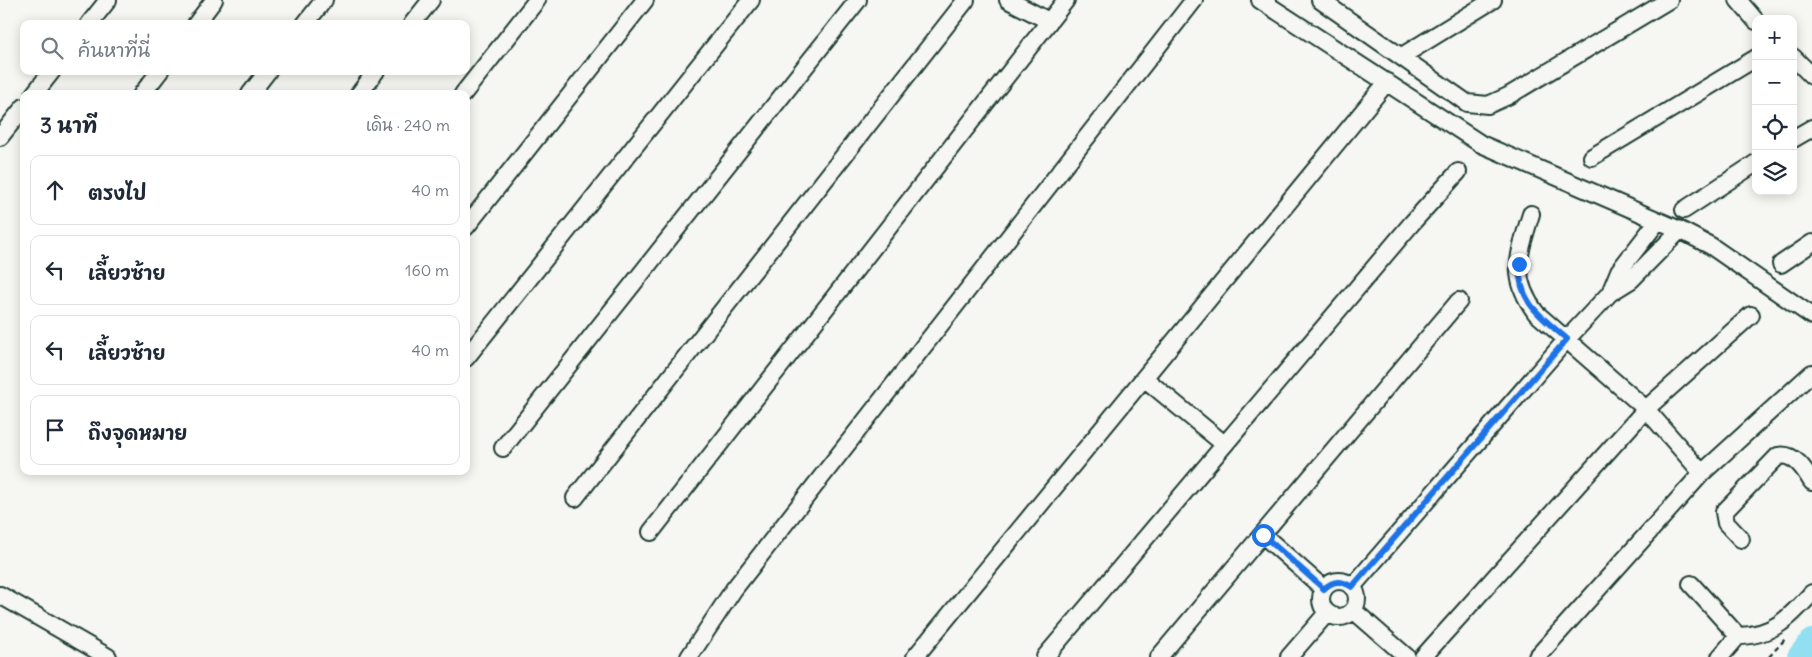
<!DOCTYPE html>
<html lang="th">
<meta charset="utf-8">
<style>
:root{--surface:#fff;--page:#f2f2f3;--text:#1f2937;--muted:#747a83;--line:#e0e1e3}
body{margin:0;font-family:Delius,"Playpen Sans Thai",sans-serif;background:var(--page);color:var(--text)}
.controls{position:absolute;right:15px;top:15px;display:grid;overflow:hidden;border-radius:10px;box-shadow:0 2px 12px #0003}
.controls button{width:45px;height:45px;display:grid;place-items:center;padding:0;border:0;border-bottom:1px solid var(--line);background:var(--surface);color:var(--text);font:25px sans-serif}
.stop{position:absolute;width:15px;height:15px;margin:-11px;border:4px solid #1a73e8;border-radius:50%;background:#fff}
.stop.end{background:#1a73e8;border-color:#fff;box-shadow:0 1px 5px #0008}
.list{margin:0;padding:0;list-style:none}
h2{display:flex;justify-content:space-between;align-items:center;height:65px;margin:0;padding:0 20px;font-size:21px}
h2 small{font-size:16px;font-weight:400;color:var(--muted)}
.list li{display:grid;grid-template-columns:32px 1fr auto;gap:15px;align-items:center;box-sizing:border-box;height:70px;margin:0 10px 10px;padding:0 10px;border:1px solid var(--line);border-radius:10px}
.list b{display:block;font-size:19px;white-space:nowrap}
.list em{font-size:16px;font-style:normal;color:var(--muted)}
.icon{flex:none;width:28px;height:28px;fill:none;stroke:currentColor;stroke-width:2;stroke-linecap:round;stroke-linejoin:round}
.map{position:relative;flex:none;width:1812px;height:657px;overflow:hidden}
.search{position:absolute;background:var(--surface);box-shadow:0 2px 12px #0003;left:20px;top:20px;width:450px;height:55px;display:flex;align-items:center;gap:12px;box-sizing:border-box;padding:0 18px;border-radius:10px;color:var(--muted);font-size:19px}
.panel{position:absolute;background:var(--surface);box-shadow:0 2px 12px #0003;left:20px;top:90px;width:450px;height:385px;border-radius:10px}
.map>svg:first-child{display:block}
</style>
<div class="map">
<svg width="1812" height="657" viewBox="0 0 1812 657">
<rect width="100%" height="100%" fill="#f6f6f2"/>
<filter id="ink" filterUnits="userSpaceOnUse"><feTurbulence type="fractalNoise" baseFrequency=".02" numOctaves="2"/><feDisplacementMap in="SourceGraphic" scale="10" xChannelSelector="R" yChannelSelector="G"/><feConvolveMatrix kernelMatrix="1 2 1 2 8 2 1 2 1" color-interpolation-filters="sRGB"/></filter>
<g filter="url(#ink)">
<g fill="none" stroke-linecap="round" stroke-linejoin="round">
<path stroke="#92dff2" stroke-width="26" d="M1800,657L1812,642"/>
<defs>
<path id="minor" d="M1008,0L1049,21
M1260,0L1481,144L1680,230L1711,246L1812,316
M1320,0L1467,103L1488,105L1508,96L1669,0
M1738,0L1756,21
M89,24L108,0
M196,24L214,0
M305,24L324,0
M412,24L431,0
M1402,56L1493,0
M1793,57L1812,76
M34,94L52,71
M142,94L160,71
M250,94L268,71
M359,94L376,71
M463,94L537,0
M0,137L24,107
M1793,139L1812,128
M1592,157L1756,58
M1684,210L1756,163
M1531,214C1519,254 1509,277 1536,313L1646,409L1702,473
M466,227L645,0
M1781,264L1812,243
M1610,293L1619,271L1657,222
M466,358L751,0
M1144,378L1224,444
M503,448L858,0
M575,498L966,0
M651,532L1066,0
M1263,535L1324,589
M1741,539L1726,523L1724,512L1778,456C1794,452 1805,470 1812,482
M1321 599a18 18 0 1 1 36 0a18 18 0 1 1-36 0Z
M1691,584L1738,636C1773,636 1790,617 1812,593
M1352,587L1567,339L1610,293L1631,280L1680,230
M0,595L108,657
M1353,610L1407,657
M689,657L734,589L1194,0
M915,657L1387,82
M1045,657L1412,223L1458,172
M1159,657L1459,301
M1289,657L1327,613
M1423,657L1646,409L1751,315
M1537,657L1702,473L1812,373
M1720,657L1738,636"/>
</defs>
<use href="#minor" stroke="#1f3d34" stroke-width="20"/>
<path stroke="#1f3d34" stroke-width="2.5" stroke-dasharray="5 4" stroke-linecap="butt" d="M1769,657L1785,639"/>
<use href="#minor" stroke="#f6f6f2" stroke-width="16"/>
</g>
</g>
<g fill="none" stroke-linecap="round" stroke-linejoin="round" filter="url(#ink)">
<path stroke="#1a73e8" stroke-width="6" d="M1263,535L1324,589C1333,580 1341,580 1352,587L1567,339C1539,315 1519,303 1519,264"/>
</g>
</svg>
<div class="controls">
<button>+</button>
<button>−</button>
<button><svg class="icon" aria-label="locate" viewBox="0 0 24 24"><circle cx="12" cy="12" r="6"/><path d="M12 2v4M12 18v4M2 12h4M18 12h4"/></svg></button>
<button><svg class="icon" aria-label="layers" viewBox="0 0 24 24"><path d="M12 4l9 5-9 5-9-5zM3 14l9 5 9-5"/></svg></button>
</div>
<div class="stop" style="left:1263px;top:535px"></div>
<div class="stop end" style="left:1519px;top:264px"></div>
<div class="search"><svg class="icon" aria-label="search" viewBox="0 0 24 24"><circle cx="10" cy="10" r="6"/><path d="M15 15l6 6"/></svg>ค้นหาที่นี่</div>
<section class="panel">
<h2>3 นาที<small>เดิน · 240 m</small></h2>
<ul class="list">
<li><svg class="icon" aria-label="ahead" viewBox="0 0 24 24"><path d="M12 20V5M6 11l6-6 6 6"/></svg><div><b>ตรงไป</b></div><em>40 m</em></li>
<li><svg class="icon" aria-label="left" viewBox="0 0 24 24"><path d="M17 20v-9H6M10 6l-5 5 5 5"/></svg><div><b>เลี้ยวซ้าย</b></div><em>160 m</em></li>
<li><svg class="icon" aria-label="left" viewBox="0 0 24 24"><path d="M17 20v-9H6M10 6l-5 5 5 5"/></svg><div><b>เลี้ยวซ้าย</b></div><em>40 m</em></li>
<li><svg class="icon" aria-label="arrive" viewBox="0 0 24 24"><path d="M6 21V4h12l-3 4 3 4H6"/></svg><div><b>ถึงจุดหมาย</b></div></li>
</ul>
</section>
</div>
